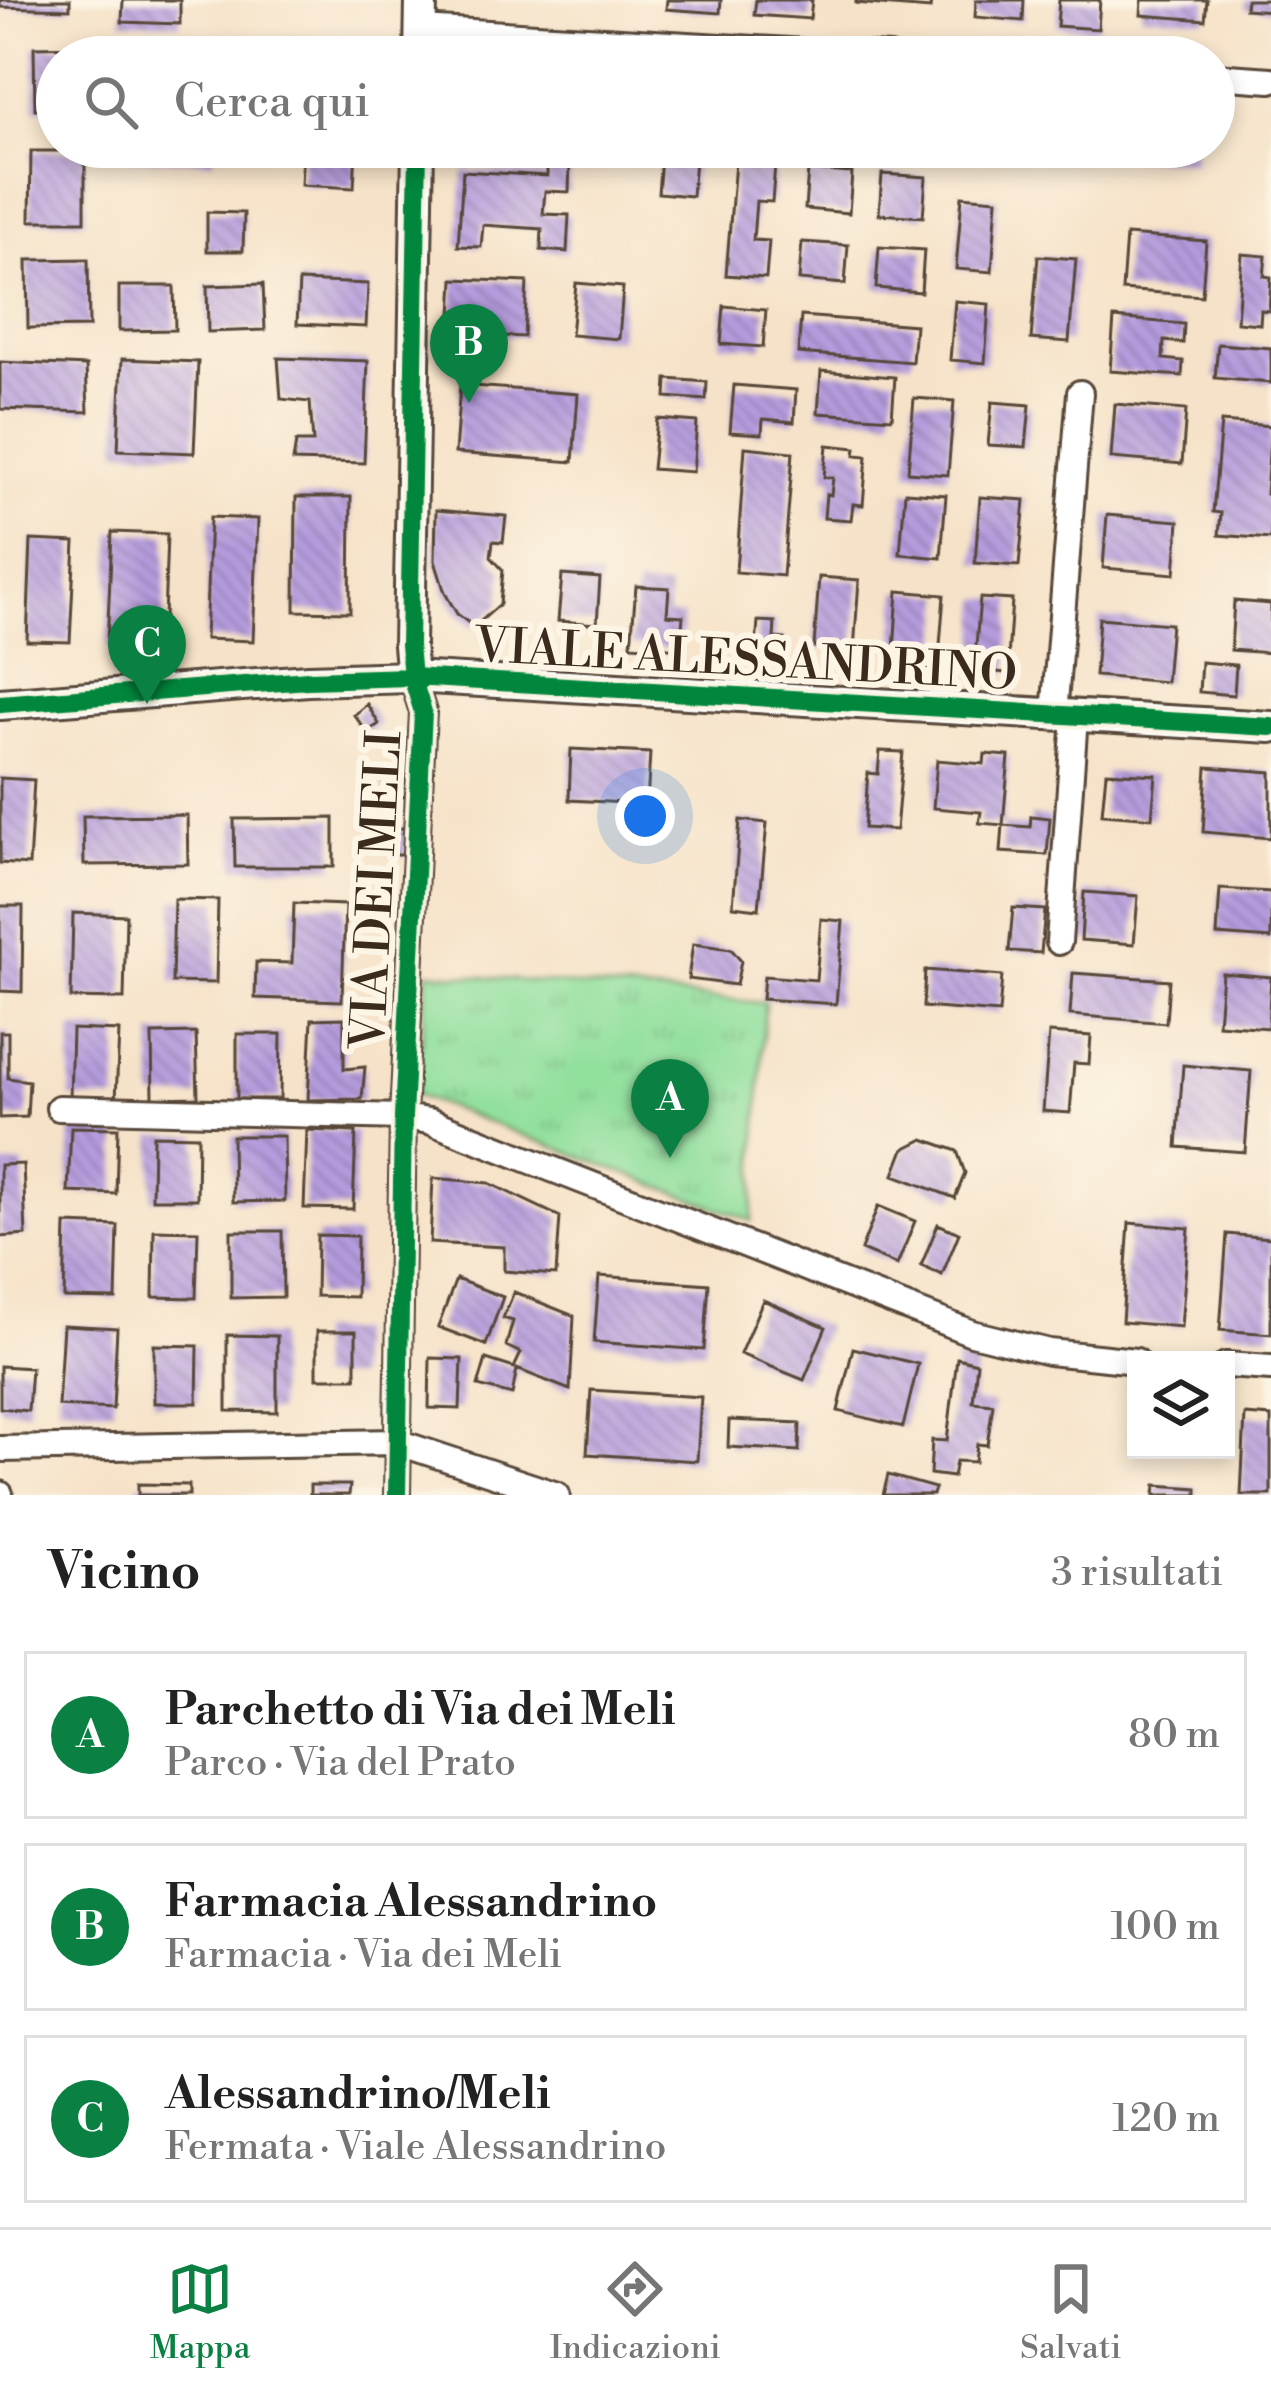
<!DOCTYPE html>
<html lang="it">
<meta charset="utf-8">
<style>
:root{--surface:#fff;--page:#f6f6f6;--text:#222;--muted:#767676;--line:#e0e0e0;--accent:#0b8043}
body{margin:0;font-family:"Libre Bodoni",serif;background:var(--page);color:var(--text)}
.controls{position:absolute;right:36px;bottom:36px;display:grid;overflow:hidden;border-radius:0px;box-shadow:0 6px 18px #0003}
.controls button{width:108px;height:108px;display:grid;place-items:center;padding:0;border:0;border-bottom:3px solid var(--line);background:var(--surface);color:var(--text);font:60px sans-serif}
.you{position:absolute;left:645px;top:816px;width:42px;height:42px;margin:-30px;border:9px solid #fff;border-radius:50%;background:#1a73e8;box-shadow:0 0 0 18px #1a73e833}
.badge{display:grid;place-items:center;width:78px;height:78px;border-radius:50%;background:var(--accent);color:#fff;font-size:39px;font-weight:700}
.pin{position:absolute;translate:-50% -99px;filter:drop-shadow(0 3px 6px #0008)}
.pin::after{content:'';position:absolute;top:63px;width:42px;height:36px;background:inherit;clip-path:polygon(0 0,100% 0,50% 100%)}
.list{margin:0;padding:0;list-style:none}
h2{display:flex;justify-content:space-between;align-items:center;height:156px;margin:0;padding:0 48px;font-size:51px}
h2 small{font-size:39px;font-weight:400;color:var(--muted)}
.list li{display:grid;grid-template-columns:78px 1fr auto;gap:36px;align-items:center;box-sizing:border-box;height:168px;margin:0 24px 24px;padding:0 24px;border:3px solid var(--line);border-radius:0px}
.list b{display:block;font-size:45px;white-space:nowrap}
.list p{margin:0;font-size:39px;white-space:nowrap;color:var(--muted)}
.list em{font-size:39px;font-style:normal;color:var(--muted)}
.icon{flex:none;width:66px;height:66px;fill:none;stroke:currentColor;stroke-width:2;stroke-linecap:round;stroke-linejoin:round}
.map{position:relative;flex:none;width:1271px;height:1495px;overflow:hidden}
.search{position:absolute;background:var(--surface);box-shadow:0 6px 18px #0003;left:36px;right:36px;top:36px;height:132px;display:flex;align-items:center;gap:30px;box-sizing:border-box;padding:0 42px;border-radius:66px;color:var(--muted);font-size:45px}
.sheet{height:732px;background:var(--surface)}
nav{display:flex;justify-content:space-around;align-items:center;box-sizing:border-box;height:168px;border-top:3px solid var(--line);background:var(--surface);font-size:33px;color:var(--muted)}
nav a{display:grid;justify-items:center;gap:6px}
nav .on{color:var(--accent)}
.map>svg:first-child{display:block}
</style>
<div class="map">
<svg width="1271" height="1495" viewBox="0 0 1271 1495">
<defs>
<pattern id="grass-tufts" width="24" height="20" patternUnits="userSpaceOnUse" patternTransform="scale(3)"><rect width="24" height="20" fill="#92e09e"/><path d="M3 7l-1-3M5 7V3M7 7l1-3M15 17l-1-3M17 17v-4M19 17l1-3" fill="none" stroke="#7fc088"/></pattern>
<pattern id="building-back-hatch" width="6" height="6" patternUnits="userSpaceOnUse" patternTransform="scale(3)"><rect width="6" height="6" fill="#b59bdd"/><path d="M-1 5l2 2M0 0l6 6M5-1l2 2" fill="none" stroke="#947fb3"/></pattern>
</defs>
<rect width="100%" height="100%" fill="#fcf5e5"/>
<filter id="ink" filterUnits="userSpaceOnUse"><feTurbulence type="fractalNoise" baseFrequency=".00833" numOctaves="2"/><feDisplacementMap in="SourceGraphic" scale="24" xChannelSelector="R" yChannelSelector="G"/><feConvolveMatrix kernelMatrix="1 2 1 2 8 2 1 2 1" color-interpolation-filters="sRGB"/></filter>
<filter id="wash" filterUnits="userSpaceOnUse"><feTurbulence type="fractalNoise" baseFrequency=".004" numOctaves="4" result="noise"/><feDisplacementMap in="SourceGraphic" scale="48" xChannelSelector="R" yChannelSelector="G"/><feGaussianBlur stdDeviation="2.7" result="paint"/><feColorMatrix in="noise" values="0 0 0 0 0 0 0 0 0 0 0 0 0 0 0 0 0 1.4 0 .05"/><feComposite in="paint" operator="in"/></filter>
<g filter="url(#wash)">
<rect width="100%" height="100%" fill="#f6e2c8"/>
<path fill="url(#grass-tufts)" stroke="#66855e" stroke-width="3" d="M428,972L765,1003L752,1221L416,1095Z"/>
<g id="blocks">
<path fill="url(#building-back-hatch)" d="M0,0H70V9L0,7Z
M123,0H180V24L122,22Z
M667,0H721L720,13L666,9Z
M756,0H812L810,19L754,15Z
M856,0H931L930,9L856,3Z
M976,0H1024L1023,21L975,17Z
M1059,0H1100L1098,29L1057,26Z
M1142,0H1207L1205,20L1141,15Z
M1246,0H1271V11L1245,9Z
M85,46V57H57V109H35L34,47Z
M129,147H213V161L129,159Z
M303,147H356L354,188L301,185Z
M583,147H623L622,160L582,157Z
M662,147H696L692,196L658,193Z
M967,147H1076L1075,162L966,153Z
M1121,147H1195L1194,162L1121,156Z
M31,151H85V221H30Z
M547,161L570,162L569,192L545,191L543,214L569,215L567,252L541,250L542,229L483,225L481,247L458,246L463,171L547,176Z
M735,162L775,165L772,202L756,201L753,240L769,241L766,278L726,275Z
M808,170L852,173L849,213L805,209Z
M882,174L926,177L923,217L879,214Z
M962,196L997,199L992,272L956,269Z
M207,212L244,213L243,251H207Z
M1126,235L1206,241L1202,296L1122,290Z
M802,242L848,245L845,284L799,280Z
M879,247L924,250L921,292L876,288Z
M1242,254L1266,256L1264,276L1271,277L1269,311L1261,310L1260,324L1237,322Z
M1038,256L1076,259L1069,342L1031,339Z
M88,259L89,327L28,328L27,260Z
M454,279L527,282L524,337L451,333Z
M299,281L368,284L366,327L297,324Z
M576,283L623,287L619,339L571,335Z
M263,284L265,330L208,332L207,286Z
M119,286H174L175,330L119,331Z
M955,301L989,304L985,363L950,360Z
M724,306L766,310L763,347L721,344Z
M801,316L915,325L912,362L798,353Z
M1114,318L1184,324L1183,343L1164,341L1163,359L1183,361L1182,376L1110,371Z
M1218,344L1271,348V383L1215,378Z
M278,358L368,361L364,463L293,461L296,442H313L310,402L281,399Z
M122,359L198,362L194,453L118,450Z
M0,362L86,366L88,412L0,409Z
M821,371L895,377L892,418L818,413Z
M667,379L707,382L706,400L666,397Z
M460,385L578,394L573,462L455,453Z
M734,385L796,390L794,422L763,419L762,434L730,432Z
M914,398L954,401L948,475L908,472Z
M992,402L1030,405L1026,447L988,445Z
M1115,404L1186,410L1182,464L1111,458Z
M657,419L697,422L693,472L652,469Z
M1221,422L1271,426L1266,494H1271V539L1219,535L1221,513L1213,512Z
M827,445L856,448L855,455L867,456L863,505L853,504L851,520L824,518L826,494L831,495L833,478L824,477Z
M745,447L793,452L783,576L736,572Z
M905,492L946,495L941,558L900,554Z
M296,497H351L350,612L295,611Z
M980,497L1025,500L1019,566L975,563Z
M436,510L506,516L503,542L493,541L491,557L503,570L500,604L474,627L457,614L445,593L435,561Z
M1107,515L1179,521L1175,574L1103,568Z
M210,517L258,519L253,641L205,639Z
M112,532L167,534L163,647L107,645Z
M31,540L75,542L70,642L27,641Z
M562,575L600,578L597,624L558,621Z
M819,577L859,580L854,650L814,647Z
M636,586L669,588L667,615L683,616L680,649L631,645Z
M898,591L944,595L938,670L893,666Z
M980,598L1012,600L1007,673L974,670Z
M1234,601L1271,604L1270,653L1231,650Z
M1099,618L1171,624L1166,682L1095,676Z
M758,621L775,622L774,638L785,639L783,660L755,658Z
M1201,662L1236,665L1234,695L1199,692Z
M367,704L379,724L367,732L354,715Z
M571,749L650,753L647,804L569,800Z
M880,751L903,752L896,830L864,828L868,773L878,774Z
M985,754L1009,756L1003,825L979,823L981,812L933,808L937,760L984,764Z
M1207,767L1271,772V838L1203,832Z
M1106,772L1156,775L1152,818L1102,814Z
M405,773L407,796L386,800L383,776Z
M0,778L34,780L29,865L0,863Z
M187,815L188,864L84,865L83,816Z
M1031,816L1050,818L1047,855L1001,852L1003,825L1030,827Z
M334,818V867H235L234,819Z
M740,820L767,823L759,909L733,906Z
M388,828H406V855H388Z
M1220,889L1271,892V939L1217,935Z
M1084,892L1138,896L1134,944L1081,940Z
M174,899L218,900L216,983L172,982Z
M294,903L345,905L342,1001L255,998L256,962L292,963Z
M0,906H23L22,992L0,991Z
M1013,908L1045,910L1041,953L1009,951Z
M73,913L126,915L124,999L71,998Z
M821,919L843,921L836,1004L762,999L764,976L816,980Z
M693,944L731,949L741,961L736,985L688,979Z
M925,970L1002,976L999,1013L923,1007Z
M1073,973L1169,980L1166,1023L1070,1015Z
M1222,973L1271,977L1268,1028L1218,1024Z
M344,1018V1069L365,1067L362,1099L308,1100L312,1019Z
M72,1029L119,1031L116,1100L70,1098Z
M0,1032H8V1078L29,1081L27,1117L0,1118Z
M196,1033L198,1097L153,1098L152,1034Z
M1049,1033L1091,1036L1089,1064L1074,1063L1070,1113L1043,1111Z
M237,1034H281L280,1099H237Z
M1183,1065L1251,1071L1245,1152L1177,1147Z
M71,1127L118,1128L116,1194L68,1192Z
M307,1130L356,1132L353,1209L304,1208Z
M153,1135L198,1136L197,1199H152Z
M232,1136H284L285,1201L233,1202Z
M924,1139L957,1151L965,1173L955,1198L894,1175L904,1149Z
M23,1164L26,1235L0,1237V1165Z
M433,1178L489,1183L560,1217L556,1275L504,1271V1247L430,1243Z
M878,1206L915,1221L897,1265L861,1250Z
M1129,1223L1189,1228L1181,1327L1122,1322Z
M66,1224L118,1226L116,1299L64,1298Z
M938,1224L959,1233L942,1275L921,1266Z
M154,1230L198,1231L196,1298L153,1297Z
M231,1231H282L283,1297L231,1298Z
M1227,1234L1271,1238V1334L1220,1330Z
M317,1235L357,1236L356,1297L316,1296Z
M599,1276L709,1284L704,1350L594,1342Z
M456,1279L503,1297L486,1345L438,1327Z
M514,1292L574,1316L570,1390L517,1369L512,1395L478,1386L486,1359L514,1368L521,1353L506,1346L513,1321L503,1318Z
M763,1300L826,1327L804,1380L740,1354Z
M63,1325L117,1328L113,1409L58,1406Z
M317,1331H356V1378H317Z
M227,1335L277,1336V1412L227,1411Z
M154,1345L198,1346L197,1403H154Z
M853,1348L918,1364L903,1427L838,1411Z
M430,1358L462,1359L460,1409L429,1408Z
M957,1358L977,1363L973,1402L993,1404L987,1445L977,1444L975,1462L956,1461L953,1477L930,1474L932,1440L947,1441Z
M0,1366L31,1368L28,1411L0,1408Z
M591,1390L701,1397L697,1461L587,1454Z
M1245,1415L1271,1417V1495H1241Z
M729,1420L800,1423L799,1451L728,1447Z
M888,1475L935,1488L933,1495H883Z
M138,1484L189,1485V1495H138Z
M310,1485H350L349,1495H310Z
M1156,1485L1197,1488V1495H1155Z"/>
</g>
</g>
<g filter="url(#ink)">
<use href="#blocks" fill-opacity="0" stroke="#574638" stroke-width="3"/>
<g fill="none" stroke-linecap="round" stroke-linejoin="round">
<defs>
<path id="minor" d="M421,29L890,57
M1214,76L1271,80
M1054,715L1080,393
M1059,942L1075,717
M59,1108L403,1117L429,1121L972,1333L1049,1352L1136,1361
M1226,1365L1271,1368
M0,1449L397,1442L557,1495
M0,1494V1495
M397,1495L403,1117L423,712L412,677"/>
<path id="tertiary" d="M420,57L421,0
M412,677L409,645L418,147
M0,704L308,680L412,677L1271,727"/>
</defs>
<use href="#minor" stroke="#574638" stroke-width="30"/>
<use href="#tertiary" stroke="#574638" stroke-width="36"/>
<use href="#minor" stroke="#fff" stroke-width="24"/>
<use href="#tertiary" stroke="#fff" stroke-width="30"/>
<defs>
<path id="cycleway" d="M0,704L308,680L412,677L1271,727
M397,1495L403,1117L423,712L412,677L409,645L418,147"/>
</defs>
<use href="#cycleway" stroke="#fcf5e5" stroke-width="26"/>
<use href="#cycleway" stroke="#00873e" stroke-width="18"/>
</g>
</g>
<g text-anchor="middle" stroke-width="12" stroke-linejoin="round" paint-order="stroke">
<g font-size="48" fill="#3b2a1e" stroke="#fcf5e5">
<text transform="translate(746 658) rotate(3)" y="17">VIALE ALESSANDRINO</text>
<text transform="translate(375 890) rotate(-87)" y="17">VIA DEI MELI</text>
</g>
</g>
</svg>
<div class="controls">
<button><svg class="icon" aria-label="layers" viewBox="0 0 24 24"><path d="M12 4l9 5-9 5-9-5zM3 14l9 5 9-5"/></svg></button>
</div>
<div class="you"></div>
<div class="pin badge" style="left:670px;top:1158px">A</div>
<div class="pin badge" style="left:469px;top:403px">B</div>
<div class="pin badge" style="left:147px;top:704px">C</div>
<div class="search"><svg class="icon" aria-label="search" viewBox="0 0 24 24"><circle cx="10" cy="10" r="6"/><path d="M15 15l6 6"/></svg>Cerca qui</div>
</div>
<section class="sheet">
<h2>Vicino<small>3 risultati</small></h2>
<ul class="list">
<li><span class="badge">A</span><div><b>Parchetto di Via dei Meli</b><p>Parco · Via del Prato</p></div><em>80 m</em></li>
<li><span class="badge">B</span><div><b>Farmacia Alessandrino</b><p>Farmacia · Via dei Meli</p></div><em>100 m</em></li>
<li><span class="badge">C</span><div><b>Alessandrino/Meli</b><p>Fermata · Viale Alessandrino</p></div><em>120 m</em></li>
</ul>
</section>
<nav>
<a class="on"><svg class="icon" aria-label="map" viewBox="0 0 24 24"><path d="M3 6l6-2 6 2 6-2v14l-6 2-6-2-6 2zM9 4v14M15 6v14"/></svg>Mappa</a>
<a><svg class="icon" aria-label="directions" viewBox="0 0 24 24"><path d="M12 3l9 9-9 9-9-9zM9 14v-3h6M13 9l2 2-2 2"/></svg>Indicazioni</a>
<a><svg class="icon" aria-label="saved" viewBox="0 0 24 24"><path d="M7 4h10v16l-5-4-5 4z"/></svg>Salvati</a>
</nav>
